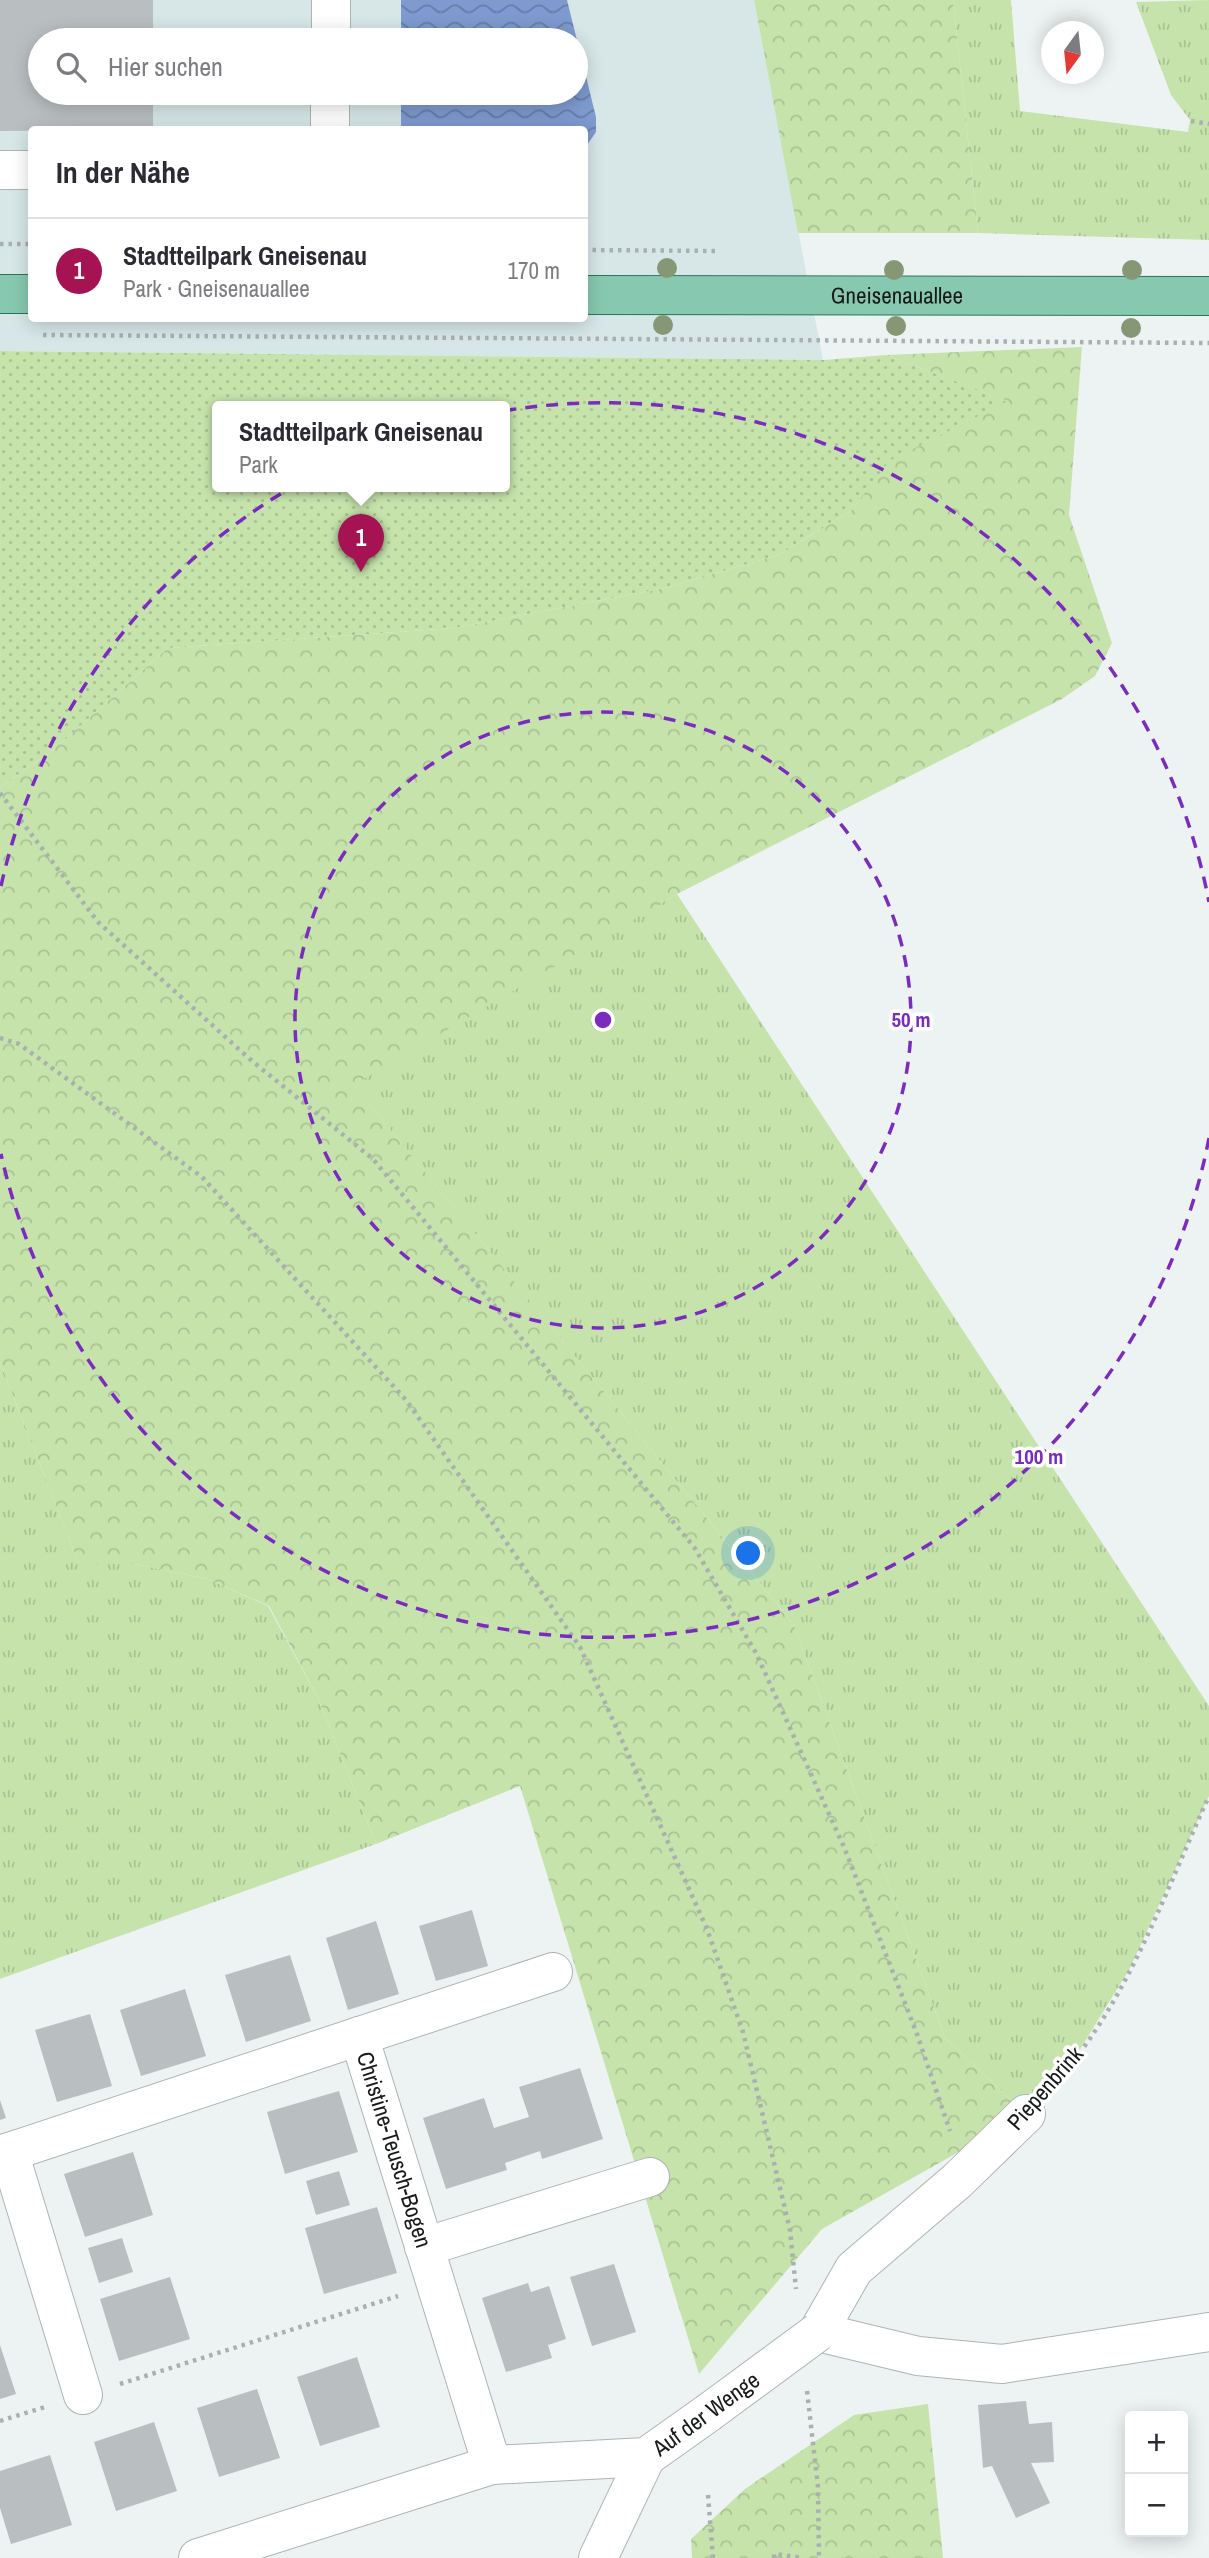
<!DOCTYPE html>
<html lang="de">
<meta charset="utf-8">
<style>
:root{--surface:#fff;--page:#f7f7f7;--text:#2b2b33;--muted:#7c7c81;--line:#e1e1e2;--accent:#a51352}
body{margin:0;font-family:"Archivo Narrow",sans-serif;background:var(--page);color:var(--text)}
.controls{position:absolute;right:21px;bottom:21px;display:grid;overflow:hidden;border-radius:7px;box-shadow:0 4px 18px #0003}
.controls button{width:63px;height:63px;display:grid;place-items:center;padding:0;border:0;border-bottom:2px solid var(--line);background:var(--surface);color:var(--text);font:35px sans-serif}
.compass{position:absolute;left:1041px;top:21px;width:63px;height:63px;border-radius:50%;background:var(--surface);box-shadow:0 4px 18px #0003;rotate:195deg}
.you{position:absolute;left:749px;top:1554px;width:24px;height:24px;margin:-18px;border:5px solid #fff;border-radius:50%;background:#1a73e8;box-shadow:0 0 0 10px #1a73e833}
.badge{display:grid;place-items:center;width:46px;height:46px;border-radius:50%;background:var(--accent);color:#fff;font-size:23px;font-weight:700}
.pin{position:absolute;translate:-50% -58px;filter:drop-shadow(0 2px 4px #0008)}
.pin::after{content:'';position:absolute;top:37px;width:24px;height:21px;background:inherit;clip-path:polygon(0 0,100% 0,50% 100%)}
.popup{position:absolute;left:212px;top:401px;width:298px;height:91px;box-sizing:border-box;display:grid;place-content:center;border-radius:7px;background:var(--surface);filter:drop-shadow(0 2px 5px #0005);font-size:23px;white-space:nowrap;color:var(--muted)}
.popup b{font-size:26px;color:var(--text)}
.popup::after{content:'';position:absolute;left:50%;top:100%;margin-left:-14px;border:14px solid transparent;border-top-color:var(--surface)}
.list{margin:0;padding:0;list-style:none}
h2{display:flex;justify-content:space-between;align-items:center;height:91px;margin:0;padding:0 28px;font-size:30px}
h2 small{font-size:23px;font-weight:400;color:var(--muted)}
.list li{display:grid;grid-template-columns:46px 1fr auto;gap:21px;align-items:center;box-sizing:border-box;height:105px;padding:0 28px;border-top:2px solid var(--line)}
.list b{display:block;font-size:26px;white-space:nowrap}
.list p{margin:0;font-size:23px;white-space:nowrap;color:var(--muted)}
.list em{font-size:23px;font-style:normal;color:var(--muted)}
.icon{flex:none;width:38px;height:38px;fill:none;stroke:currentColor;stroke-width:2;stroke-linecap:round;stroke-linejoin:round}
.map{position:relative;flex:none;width:1209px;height:2558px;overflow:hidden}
.search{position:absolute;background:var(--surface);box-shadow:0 4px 18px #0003;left:28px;top:28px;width:560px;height:77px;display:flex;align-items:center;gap:18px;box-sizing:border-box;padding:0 24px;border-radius:38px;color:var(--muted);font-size:26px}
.panel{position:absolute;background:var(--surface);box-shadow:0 4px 18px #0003;left:28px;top:126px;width:560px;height:196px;border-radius:7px}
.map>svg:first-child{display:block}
</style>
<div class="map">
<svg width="1209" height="2558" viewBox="0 0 1209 2558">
<defs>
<pattern id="grass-tufts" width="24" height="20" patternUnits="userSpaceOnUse" patternTransform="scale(1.75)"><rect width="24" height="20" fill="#c6e3ac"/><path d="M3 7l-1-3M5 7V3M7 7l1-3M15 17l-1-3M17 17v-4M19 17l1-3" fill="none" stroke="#a9c293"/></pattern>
<pattern id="forest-crowns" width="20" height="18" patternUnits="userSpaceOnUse" patternTransform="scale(1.75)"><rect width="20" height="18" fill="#c6e3ac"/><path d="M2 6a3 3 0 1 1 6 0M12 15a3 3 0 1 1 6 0" fill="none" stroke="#a9c293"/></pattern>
<pattern id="park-dots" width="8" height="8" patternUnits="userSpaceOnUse" patternTransform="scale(1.75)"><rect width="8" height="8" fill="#c6e3ac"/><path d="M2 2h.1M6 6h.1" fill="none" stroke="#a9c293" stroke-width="1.8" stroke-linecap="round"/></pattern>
<pattern id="water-waves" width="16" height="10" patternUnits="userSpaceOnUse" patternTransform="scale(1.75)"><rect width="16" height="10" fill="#7e9acf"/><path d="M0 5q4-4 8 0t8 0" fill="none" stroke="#667da7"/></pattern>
</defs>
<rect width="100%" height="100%" fill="#edf3f3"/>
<path fill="#d7e7e7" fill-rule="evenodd" d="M0,0H754L823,360L0,351ZM40,40H576V93H40ZM32,130H584V318H32Z"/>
<path fill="url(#grass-tufts)" d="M953,0H1011L1020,111L1188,132L1190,120L1171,95L1136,2L1209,0V240L978,233Z
M677,894L1209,1706V1796L1130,1968L1068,2069L1026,2114L945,2038L794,1625L353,1084L507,988Z
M0,1362L79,1564H135L208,1579L268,1606L318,1698L376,1844L0,1979Z"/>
<path fill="url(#forest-crowns)" d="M754,0H953L978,233H798Z
M1082,347L1069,515L1112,643L1095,676L1062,699L677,894L354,1085L794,1625L945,2038L1026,2114L822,2229L699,2374L520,1786L376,1844L318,1698L269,1606L208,1579L135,1564H79L0,1362V787L53,750L168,648L454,628L665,588L778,555L851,511L888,461L1007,401L886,355Z
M928,2404L943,2558H692L691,2539L745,2489L854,2415Z"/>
<path fill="url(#park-dots)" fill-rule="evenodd" d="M0,351L823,360L886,355L1008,401L889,461L851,511L778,555L665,588L454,628L168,648L53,750L0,787ZM218,406H504V486H218Z"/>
<path fill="url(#water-waves)" d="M401,0H567L596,117V132L585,148L584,130L401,129V93H576V40H401Z"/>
<path fill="#b9bec1" d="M0,0H153V40H40V93H153V130L0,131Z
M472,1910L488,1966L436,1981L419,1926Z
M376,1921L399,1994L348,2010L326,1938Z
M290,1955L311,2021L246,2042L225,1975Z
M185,1989L206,2056L141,2076L120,2010Z
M90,2014L112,2086L57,2102L35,2030Z
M580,2068L603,2139L542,2159L540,2151L505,2163L507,2170L446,2189L423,2118L484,2098L494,2128L529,2117L519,2087Z
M339,2091L358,2152L285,2174L267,2112Z
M0,2100L6,2118L0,2120Z
M133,2152L153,2215L85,2237L64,2174Z
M339,2171L350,2205L316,2215L306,2181Z
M377,2207L397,2273L324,2294L305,2228Z
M122,2238L133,2272L99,2283L88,2248Z
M614,2264L636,2332L592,2346L570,2277Z
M170,2277L190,2339L119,2361L100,2299Z
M528,2283L531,2292L549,2286L566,2339L548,2345L552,2358L506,2372L482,2298Z
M0,2345L16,2394L0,2399Z
M357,2357L380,2427L320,2446L297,2377Z
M257,2389L280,2458L219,2477L197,2408Z
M1026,2401L1029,2424L1052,2422L1054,2462L1031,2463L1050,2503L1016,2518L992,2466L983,2468L978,2405Z
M154,2422L177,2491L116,2511L94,2442Z
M50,2455L72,2525L11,2544L0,2508V2471Z"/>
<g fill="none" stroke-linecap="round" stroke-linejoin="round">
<defs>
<g id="minor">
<path d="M331,40V0"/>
<path d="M330,130V93"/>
<path d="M0,170H32"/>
<path id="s1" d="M359,2036L492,2465"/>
<path d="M1026,2114L957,2181L854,2269L818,2332L918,2356L1002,2364L1209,2332"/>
<path d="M9,2152L83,2395"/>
<path d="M0,2155L553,1972"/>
<path d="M424,2247L650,2177"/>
<path d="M198,2558L492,2465L646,2457L708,2413"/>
<path d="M598,2558L646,2457"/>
</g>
<g id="major">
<path d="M0,294H32"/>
<path id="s2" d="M584,295L1209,296"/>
</g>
</defs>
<use href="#minor" stroke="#adb4b4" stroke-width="40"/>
<use href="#major" stroke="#2c7459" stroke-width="40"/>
<path stroke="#aaafaf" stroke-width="4.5" stroke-dasharray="3.5 5" stroke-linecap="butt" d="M1191,121L1209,124
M0,244H32
M584,250L720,251
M43,335L1209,343
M0,793L98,922L252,1061L373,1159L694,1547L756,1653L844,1847L917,2034L950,2131
M0,1038L19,1044L202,1177L406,1400L580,1647L707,1929L743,2032L790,2230L796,2289
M1052,2086C1126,2007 1164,1894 1209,1796
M120,2384L398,2296
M807,2391L818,2487L819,2558
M0,2421L45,2407
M708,2495L713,2558
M774,2558V2554L803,2558"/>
<use href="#minor" stroke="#fff" stroke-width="38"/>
<use href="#major" stroke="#87c9b0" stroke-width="38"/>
<defs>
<path id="minor-bridge" d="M708,2413L818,2332"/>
</defs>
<use href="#minor-bridge" stroke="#adb4b4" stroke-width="40" stroke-linecap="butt"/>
<use href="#minor-bridge" stroke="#fff" stroke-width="38"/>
</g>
<g fill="#869775">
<circle cx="667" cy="268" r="10"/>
<circle cx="894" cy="270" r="10"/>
<circle cx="1132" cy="270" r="10"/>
<circle cx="663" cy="325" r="10"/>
<circle cx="896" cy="326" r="10"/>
<circle cx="1131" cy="328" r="10"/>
</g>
<g fill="none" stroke="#7b2cbf" stroke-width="3.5" stroke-dasharray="12 9">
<circle cx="603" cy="1020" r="308"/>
<path d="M1209 1138A617 617 0 0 1 1 1154M1 886A617 617 0 0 1 1209 902"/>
</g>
<g text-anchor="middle" stroke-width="7" stroke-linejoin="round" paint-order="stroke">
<g font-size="23" fill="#181a1a" stroke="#fff">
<text dy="8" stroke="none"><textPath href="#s2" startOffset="313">Gneisenauallee</textPath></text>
<text transform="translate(1045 2088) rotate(-49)" y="8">Piepenbrink</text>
<text dy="8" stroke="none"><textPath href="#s1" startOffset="119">Christine-Teusch-Bogen</textPath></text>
<text transform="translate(706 2414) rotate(-36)" y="8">Auf der Wenge</text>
</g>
</g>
<circle cx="603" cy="1020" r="10" fill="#7b2cbf" stroke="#fff" stroke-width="3.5"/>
<g font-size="21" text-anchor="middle" font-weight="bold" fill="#7b2cbf" stroke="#fff" stroke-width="7" stroke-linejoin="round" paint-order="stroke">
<text x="911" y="1027">50 m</text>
<text x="1039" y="1464">100 m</text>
</g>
</svg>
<div class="controls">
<button>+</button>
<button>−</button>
</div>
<svg class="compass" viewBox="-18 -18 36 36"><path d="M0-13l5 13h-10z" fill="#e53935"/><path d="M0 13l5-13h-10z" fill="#7c7c81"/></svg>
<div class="you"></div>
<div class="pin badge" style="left:361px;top:572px">1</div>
<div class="popup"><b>Stadtteilpark Gneisenau</b>Park</div>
<div class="search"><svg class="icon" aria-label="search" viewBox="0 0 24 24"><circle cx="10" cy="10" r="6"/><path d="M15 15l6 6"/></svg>Hier suchen</div>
<section class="panel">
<h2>In der Nähe<small></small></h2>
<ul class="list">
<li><span class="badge">1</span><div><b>Stadtteilpark Gneisenau</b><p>Park · Gneisenauallee</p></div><em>170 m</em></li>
</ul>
</section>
</div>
